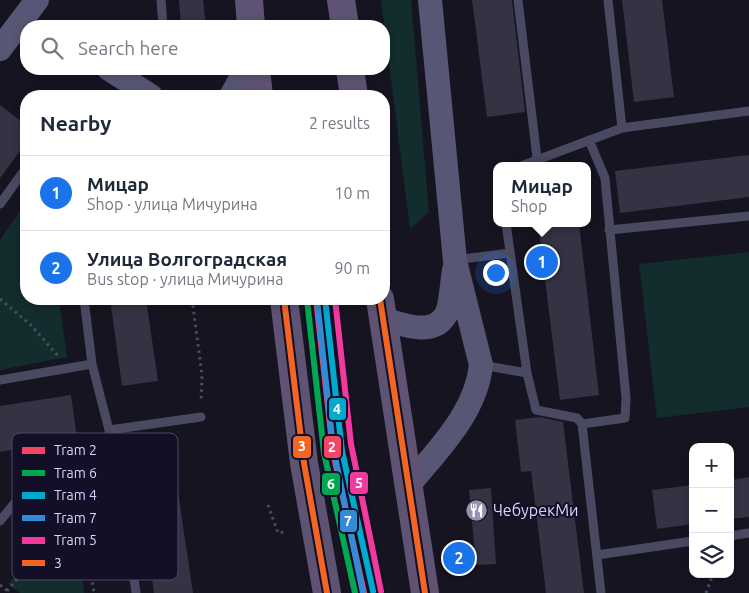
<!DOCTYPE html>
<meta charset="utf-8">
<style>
:root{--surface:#fff;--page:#f6f6f7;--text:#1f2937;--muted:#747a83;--line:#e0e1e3;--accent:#1a73e8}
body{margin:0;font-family:Ubuntu,sans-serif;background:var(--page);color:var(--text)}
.controls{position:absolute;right:15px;bottom:15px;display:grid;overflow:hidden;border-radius:10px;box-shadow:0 2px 8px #0003}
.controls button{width:45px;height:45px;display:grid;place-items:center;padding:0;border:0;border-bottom:1px solid var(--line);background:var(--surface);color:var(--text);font:25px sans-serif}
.you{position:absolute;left:495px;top:272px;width:18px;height:18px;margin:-12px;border:4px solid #fff;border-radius:50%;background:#1a73e8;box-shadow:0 0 0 8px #1a73e833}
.badge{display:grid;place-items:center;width:32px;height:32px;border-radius:50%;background:var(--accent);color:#fff;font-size:16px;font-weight:700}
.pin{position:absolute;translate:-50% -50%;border:2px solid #fff;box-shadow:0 1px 5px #0006}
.popup{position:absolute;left:493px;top:162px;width:98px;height:65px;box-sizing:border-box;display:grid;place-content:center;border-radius:10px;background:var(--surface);filter:drop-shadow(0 1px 4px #0005);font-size:16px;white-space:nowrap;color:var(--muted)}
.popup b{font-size:19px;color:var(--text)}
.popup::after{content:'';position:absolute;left:50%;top:100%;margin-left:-10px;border:10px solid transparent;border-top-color:var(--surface)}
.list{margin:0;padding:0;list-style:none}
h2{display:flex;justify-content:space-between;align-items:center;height:65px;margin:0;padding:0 20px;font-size:21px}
h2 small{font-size:16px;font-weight:400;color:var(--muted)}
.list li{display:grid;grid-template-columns:32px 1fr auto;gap:15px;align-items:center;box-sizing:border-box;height:75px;padding:0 20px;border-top:1px solid var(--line)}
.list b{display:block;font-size:19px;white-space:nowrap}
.list p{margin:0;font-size:16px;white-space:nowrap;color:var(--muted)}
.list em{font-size:16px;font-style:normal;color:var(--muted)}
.icon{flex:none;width:28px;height:28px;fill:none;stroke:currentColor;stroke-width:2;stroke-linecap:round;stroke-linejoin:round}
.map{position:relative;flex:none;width:749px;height:593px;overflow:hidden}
.search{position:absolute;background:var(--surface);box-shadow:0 2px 8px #0003;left:20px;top:20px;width:370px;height:55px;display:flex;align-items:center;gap:12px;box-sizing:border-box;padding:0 18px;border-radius:20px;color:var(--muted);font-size:19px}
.panel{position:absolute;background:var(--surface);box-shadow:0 2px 8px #0003;left:20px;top:90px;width:370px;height:215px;border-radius:20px}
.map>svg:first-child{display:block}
</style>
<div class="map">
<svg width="749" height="593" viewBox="0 0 749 593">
<rect width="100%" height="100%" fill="#161421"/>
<path fill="#132c2d" d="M381,0H411L429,212L410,229Z
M26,202V299H59L67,357L0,370V240Z
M749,252V407L657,418L639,264Z
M98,491L111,504L112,536L119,561L116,566L102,568L96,566L98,551L89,521L90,499Z
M74,518L84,593H20L8,584L54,528Z"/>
<path fill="#343243" d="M179,0H203L206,26H181Z
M472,0H512L525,112L487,117Z
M622,0H662L674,97L634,102Z
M0,105L26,125V143L0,178Z
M749,155V197L620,213L615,171Z
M538,223H579L599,395L560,400Z
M110,299H146L158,381L122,386Z
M71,395L77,438L0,452V406Z
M540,417L563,422L584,593H546L531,471L521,472L515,420Z
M170,438L193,593H154L133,442Z
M749,477V517L730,519V480Z
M693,485V524L657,529L652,490Z
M491,488L496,564L476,565L469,490Z"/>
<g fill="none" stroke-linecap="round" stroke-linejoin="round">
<path stroke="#44505f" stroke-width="3" stroke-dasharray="2.5 4" stroke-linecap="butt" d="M0,299L31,325L58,356
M192,299L202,375L201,402
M40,494L46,512L50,537
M268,505L278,533L285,532
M73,511L82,515L94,593
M91,574L118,570
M0,585L10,593
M7,591L73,511L84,487
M706,593L713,574"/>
<path stroke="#4a4962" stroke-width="9" d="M161,0L163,26
M518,0L537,158
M608,0L622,128
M521,166L622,128L749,111
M0,204L26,168
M609,230L749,216
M455,260L510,253
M84,299L92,364
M482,365L527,373L506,223
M527,373L536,410L577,418L582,424L601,593
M0,380L92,364L119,469
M582,424L625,418L626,398L605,178L589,140
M109,430L201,417
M0,521L35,478L119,469L136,593
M730,536L749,533
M597,555L693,541"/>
<path stroke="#575674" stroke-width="24" d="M0,49L37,0
M109,69L151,96
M231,96L246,69
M383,319C401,324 432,337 445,316C451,308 452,280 454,270
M409,485C438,449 476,413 481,365L455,261L430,0"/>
<path stroke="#5e5373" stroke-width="28" d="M249,0L251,26
M341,0L345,26
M256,69L259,96
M350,69L354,96
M284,299L304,463L327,593
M380,299L425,593"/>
<defs>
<path id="bus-1" d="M284,299L304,463L327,593
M380,299L425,593"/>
</defs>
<use href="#bus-1" stroke="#130f26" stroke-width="10"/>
<use href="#bus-1" stroke="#f26522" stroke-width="6"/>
<defs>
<path id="tram-1" d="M316,299L333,452L364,593"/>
<path id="tram-2" d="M307,300L324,453L355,593"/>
<path id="tram-3" d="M325,299L342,451L373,591"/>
<path id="tram-4" d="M317,300L333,447L363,593"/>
<path id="tram-5" d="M335,299L351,444L381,591"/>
</defs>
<use href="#tram-1" stroke="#130f26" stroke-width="10"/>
<use href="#tram-2" stroke="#130f26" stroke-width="10"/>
<use href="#tram-3" stroke="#130f26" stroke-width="10"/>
<use href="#tram-4" stroke="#130f26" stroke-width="10"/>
<use href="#tram-5" stroke="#130f26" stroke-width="10"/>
<use href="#tram-1" stroke="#f34667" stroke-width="6"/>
<use href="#tram-2" stroke="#00a651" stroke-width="6"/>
<use href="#tram-3" stroke="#00a9ce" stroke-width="6"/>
<use href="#tram-4" stroke="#338bd7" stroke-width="6"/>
<use href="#tram-5" stroke="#f13a9d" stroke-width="6"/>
</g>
<defs>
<symbol id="restaurant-disc" viewBox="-11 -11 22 22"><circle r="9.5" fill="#9591b1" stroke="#130f26"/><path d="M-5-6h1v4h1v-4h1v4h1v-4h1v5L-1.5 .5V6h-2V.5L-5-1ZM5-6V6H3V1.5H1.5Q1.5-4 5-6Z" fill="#fff"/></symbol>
</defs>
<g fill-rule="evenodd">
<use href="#restaurant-disc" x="464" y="498" width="25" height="25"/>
</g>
<g text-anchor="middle" stroke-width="4" stroke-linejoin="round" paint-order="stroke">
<g font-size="16" fill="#d9d4ff" stroke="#130f26" text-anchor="start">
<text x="493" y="516">ЧебурекМи</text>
</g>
</g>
<rect x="12" y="433" width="166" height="147" rx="8" fill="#130f26" stroke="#4e4a67" stroke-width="1"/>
<rect x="22" y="447" width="23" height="7" fill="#f34667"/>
<rect x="22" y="470" width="23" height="6" fill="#00a651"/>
<rect x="22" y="492" width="23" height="7" fill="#00a9ce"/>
<rect x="22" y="515" width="23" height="6" fill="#338bd7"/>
<rect x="22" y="537" width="23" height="7" fill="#f13a9d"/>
<rect x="22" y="560" width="23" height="6" fill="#f26522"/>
<g font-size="14" fill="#d9d4ff">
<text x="54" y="455">Tram 2</text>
<text x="54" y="478">Tram 6</text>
<text x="54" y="500">Tram 4</text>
<text x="54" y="523">Tram 7</text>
<text x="54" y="545">Tram 5</text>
<text x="54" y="568">3</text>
</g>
<g stroke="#130f26" stroke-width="2">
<rect x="328" y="397" width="19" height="24" rx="5" fill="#00a9ce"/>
<rect x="292" y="435" width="20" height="24" rx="5" fill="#f26522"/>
<rect x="323" y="435" width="19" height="24" rx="5" fill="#f34667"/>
<rect x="349" y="471" width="20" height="24" rx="5" fill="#f13a9d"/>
<rect x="321" y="472" width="20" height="24" rx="5" fill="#00a651"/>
<rect x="339" y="509" width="19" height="24" rx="5" fill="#338bd7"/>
</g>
<g font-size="14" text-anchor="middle" font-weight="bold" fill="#fff">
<text x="337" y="414">4</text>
<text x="302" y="451">3</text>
<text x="332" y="452">2</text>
<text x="359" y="488">5</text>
<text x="331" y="489">6</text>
<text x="348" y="526">7</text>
</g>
</svg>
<div class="controls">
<button>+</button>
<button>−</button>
<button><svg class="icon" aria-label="layers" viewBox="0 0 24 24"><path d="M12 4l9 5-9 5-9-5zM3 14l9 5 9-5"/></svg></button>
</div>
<div class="you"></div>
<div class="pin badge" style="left:542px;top:262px">1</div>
<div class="popup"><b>Мицар</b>Shop</div>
<div class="pin badge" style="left:459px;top:558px">2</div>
<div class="search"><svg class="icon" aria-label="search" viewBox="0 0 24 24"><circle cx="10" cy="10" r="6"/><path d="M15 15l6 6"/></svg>Search here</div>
<section class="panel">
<h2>Nearby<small>2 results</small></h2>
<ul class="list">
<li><span class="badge">1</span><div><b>Мицар</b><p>Shop · улица Мичурина</p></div><em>10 m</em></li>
<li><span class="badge">2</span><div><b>Улица Волгоградская</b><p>Bus stop · улица Мичурина</p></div><em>90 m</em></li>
</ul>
</section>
</div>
